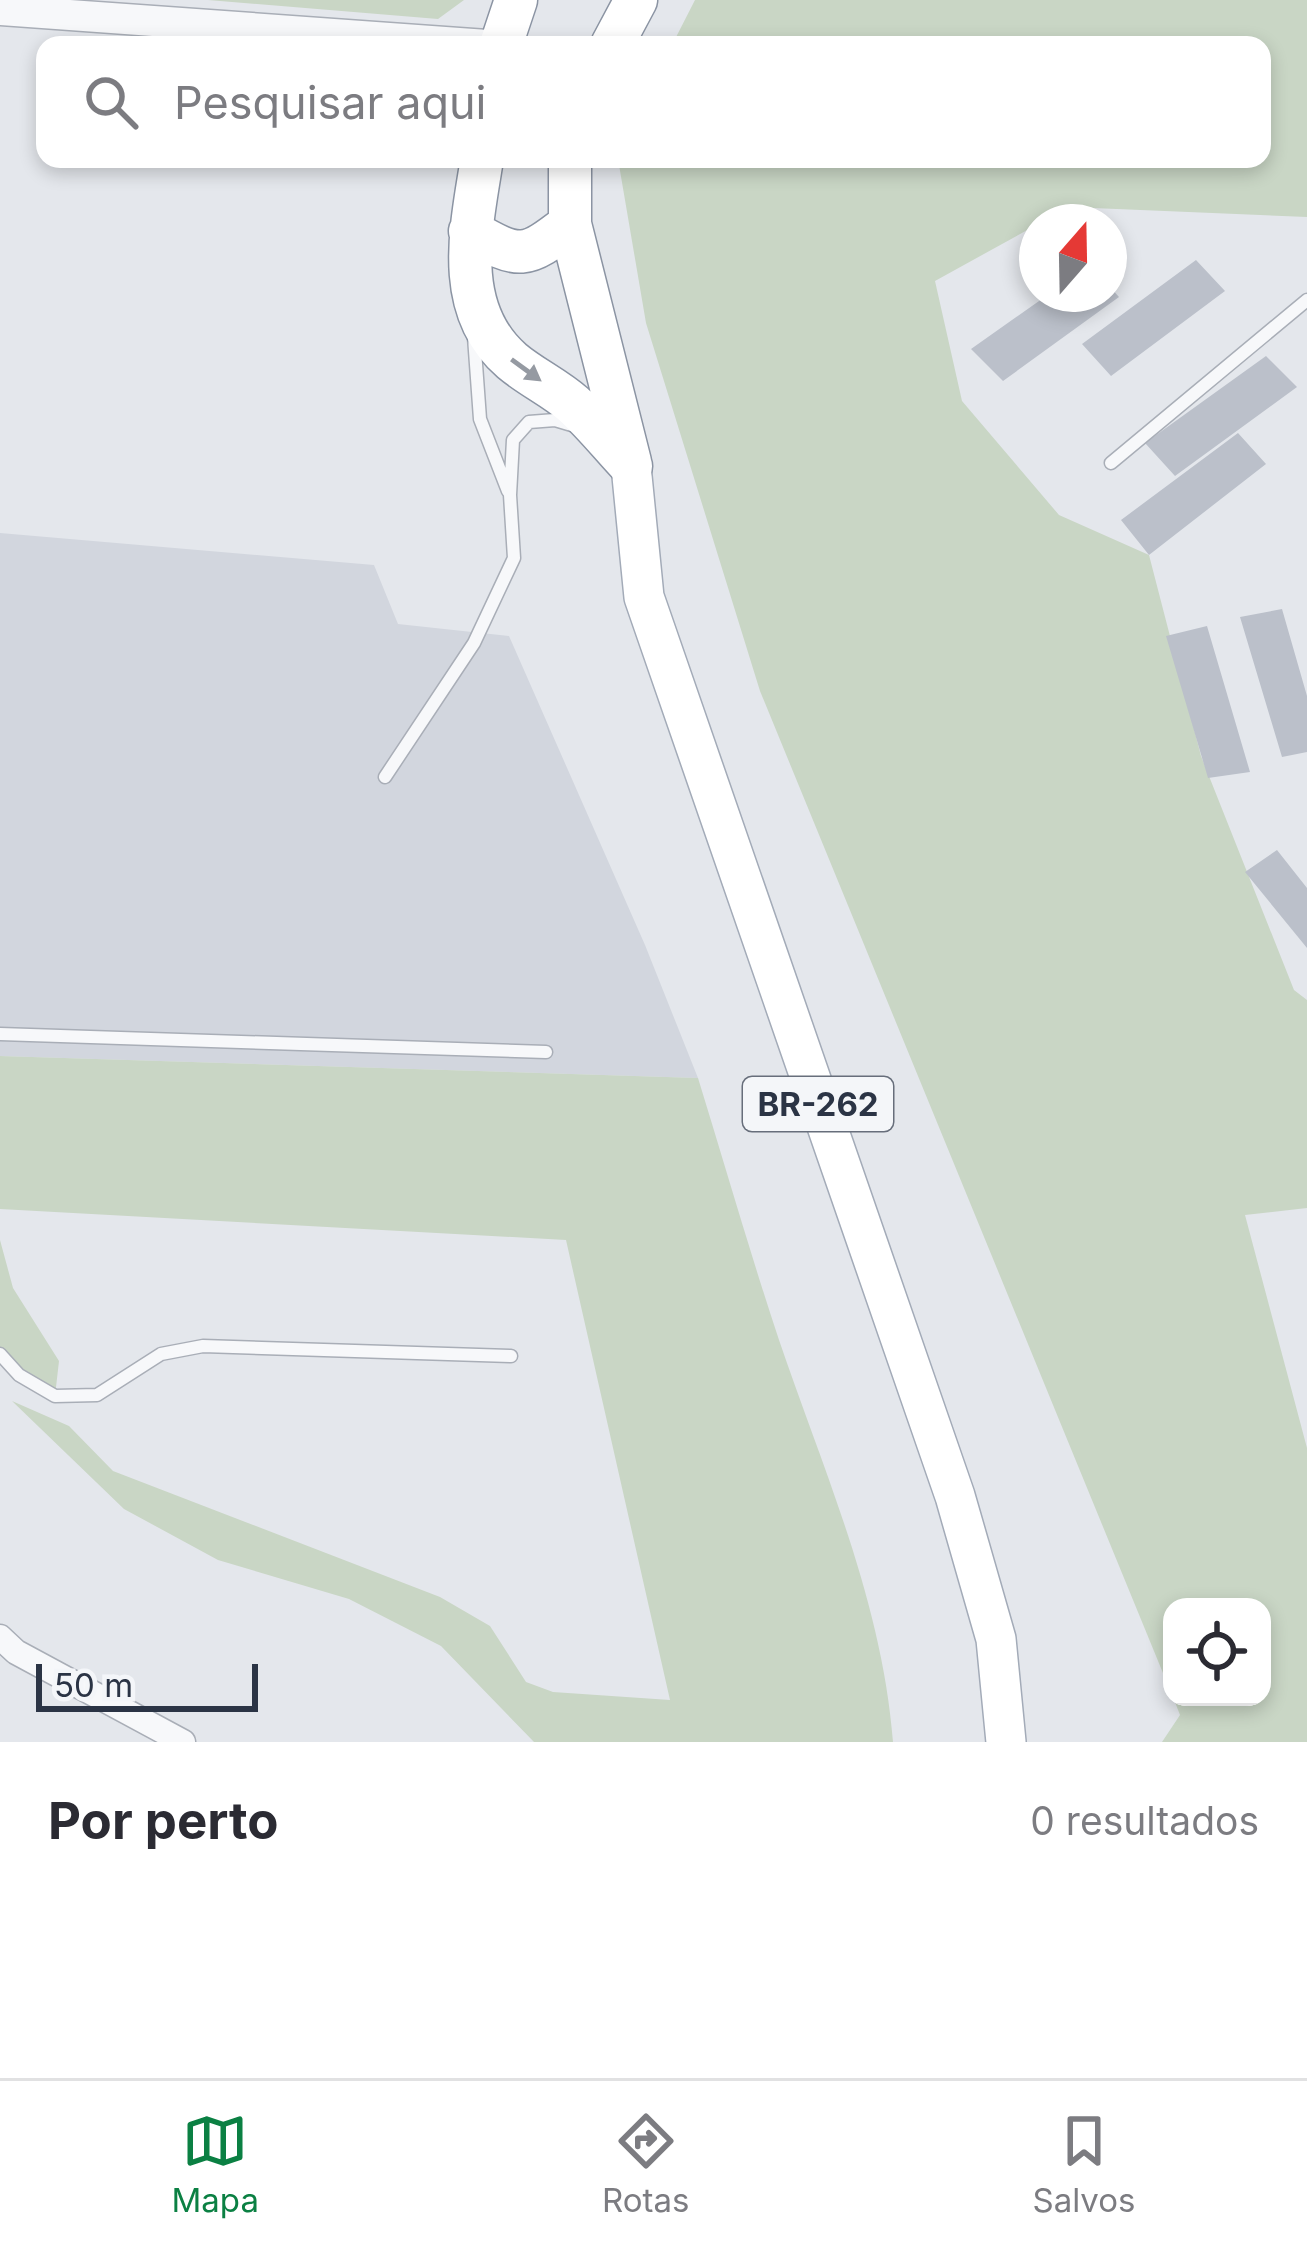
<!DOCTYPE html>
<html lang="pt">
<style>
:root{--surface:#fff;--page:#f7f7f7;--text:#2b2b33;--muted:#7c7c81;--line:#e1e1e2;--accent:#0b8043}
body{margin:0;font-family:Inter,sans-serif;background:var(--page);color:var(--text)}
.controls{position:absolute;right:36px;bottom:36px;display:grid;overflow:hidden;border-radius:24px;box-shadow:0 6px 18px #0003}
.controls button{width:108px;height:108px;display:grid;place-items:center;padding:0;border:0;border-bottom:3px solid var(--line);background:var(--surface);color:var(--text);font:60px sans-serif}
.compass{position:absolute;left:1019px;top:204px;width:108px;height:108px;border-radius:50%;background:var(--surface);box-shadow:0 6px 18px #0003;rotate:20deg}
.scale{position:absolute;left:36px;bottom:30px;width:222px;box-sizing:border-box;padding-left:12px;border:6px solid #2b3445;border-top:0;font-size:33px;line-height:42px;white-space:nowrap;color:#2b3445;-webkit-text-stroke:9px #f4f6f9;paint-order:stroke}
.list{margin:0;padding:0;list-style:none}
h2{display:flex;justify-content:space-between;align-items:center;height:156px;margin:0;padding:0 48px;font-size:51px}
h2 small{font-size:39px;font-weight:400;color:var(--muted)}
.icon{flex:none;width:66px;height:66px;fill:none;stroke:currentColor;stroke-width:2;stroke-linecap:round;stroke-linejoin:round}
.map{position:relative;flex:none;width:1307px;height:1742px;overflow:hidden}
.search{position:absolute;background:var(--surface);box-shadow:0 6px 18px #0003;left:36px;right:36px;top:36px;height:132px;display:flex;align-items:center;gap:30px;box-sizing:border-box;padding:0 42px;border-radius:24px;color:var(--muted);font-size:45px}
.sheet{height:336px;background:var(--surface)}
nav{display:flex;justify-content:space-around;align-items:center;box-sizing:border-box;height:168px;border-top:3px solid var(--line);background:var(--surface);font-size:33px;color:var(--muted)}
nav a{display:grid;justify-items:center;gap:6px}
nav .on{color:var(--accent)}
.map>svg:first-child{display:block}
</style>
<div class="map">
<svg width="1307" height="1742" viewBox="0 0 1307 1742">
<rect width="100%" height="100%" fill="#e4e7ec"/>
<path fill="#d2d6de" d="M0,533L374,565L398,624L509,636L645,945L698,1078L0,1056Z"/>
<path fill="#c9d6c5" d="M208,0H464L438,19Z
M695,0H1307V217L1069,207L935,281L962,401L1059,515L1149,555L1201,756L1294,990L1307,1000V1208L1245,1215L1307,1448V1742H1162L1180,1715L1173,1697H1262V1607H1172V1695L760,691L646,323L618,159H1262V45H672Z
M0,1056L698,1078C725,1165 750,1253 779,1340C824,1472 882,1601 893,1742H534L441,1646L349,1599L218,1560L124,1509L12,1401L69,1426L113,1471L440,1597L490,1626L526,1682L553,1692L670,1700L566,1240L0,1209Z
M0,1240L13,1288L59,1361L55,1396L0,1354Z"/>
<path fill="#bbc0ca" d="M1196,260L1225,291L1111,376L1082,344Z
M1109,286L1119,297L1003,381L971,349L1049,294H1109Z
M1266,356L1297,387L1175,476L1145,443Z
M1238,433L1266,464L1149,555L1121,520Z
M1282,609L1307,696V752L1282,757L1240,617Z
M1207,626L1250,772L1208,778L1166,636Z
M1277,850L1307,888V948L1245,872Z"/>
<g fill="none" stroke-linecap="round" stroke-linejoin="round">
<defs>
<path id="service" d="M474,337L480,419L508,491
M1111,463L1307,300
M385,777L474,643L514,558L510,495L513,440L529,422L555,420L575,426
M0,1034L546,1052
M0,1354L19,1375L55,1396L97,1395L161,1354L203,1346L511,1356"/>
<path id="minor" d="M0,1637L16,1652L183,1742"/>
<path id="tertiary" d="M0,10L487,45"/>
<path id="primary" d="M631,466L644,597L955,1496L996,1639L1006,1742"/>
<path id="trunk" d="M501,45L516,0
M612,45L636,0
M482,159C471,228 452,309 512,361C531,377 555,388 573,404C594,423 612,446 631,466
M570,159V224L630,462
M470,231C520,260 525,259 570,224"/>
</defs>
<use href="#service" stroke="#a9aeb7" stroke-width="15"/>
<use href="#minor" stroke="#a9aeb7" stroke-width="27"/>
<use href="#tertiary" stroke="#a9aeb7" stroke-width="33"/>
<use href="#primary" stroke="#a3abb8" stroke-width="42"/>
<use href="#trunk" stroke="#8b94a3" stroke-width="45"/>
<use href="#service" stroke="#f7f8fa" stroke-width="12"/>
<use href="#minor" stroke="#f7f8fa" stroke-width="24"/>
<use href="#tertiary" stroke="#f7f8fa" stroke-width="30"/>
<use href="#primary" stroke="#fff" stroke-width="39"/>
<use href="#trunk" stroke="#fff" stroke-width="42"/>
</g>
<defs><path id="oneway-solid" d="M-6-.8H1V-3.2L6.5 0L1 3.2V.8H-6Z" transform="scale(3)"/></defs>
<use fill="#959aa2" href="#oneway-solid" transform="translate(526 370) rotate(36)"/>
<g text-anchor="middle" stroke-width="12" stroke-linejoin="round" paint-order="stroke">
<rect fill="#f4f6f9" stroke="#676e7b" stroke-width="3" x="743" y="1077" width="150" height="54" rx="9"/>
<g font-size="33" font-weight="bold" fill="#2b3445">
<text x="818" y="1116">BR-262</text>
</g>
</g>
</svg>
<div class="controls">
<button><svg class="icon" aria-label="locate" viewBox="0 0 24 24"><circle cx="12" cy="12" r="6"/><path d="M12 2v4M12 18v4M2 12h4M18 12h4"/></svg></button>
</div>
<svg class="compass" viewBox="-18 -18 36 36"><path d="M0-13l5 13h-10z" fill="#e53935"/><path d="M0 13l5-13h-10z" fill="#7c7c81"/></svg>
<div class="scale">50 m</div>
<div class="search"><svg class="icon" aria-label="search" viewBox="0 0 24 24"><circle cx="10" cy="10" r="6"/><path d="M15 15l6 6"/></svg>Pesquisar aqui</div>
</div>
<section class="sheet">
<h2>Por perto<small>0 resultados</small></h2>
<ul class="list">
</ul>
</section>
<nav>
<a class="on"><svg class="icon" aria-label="map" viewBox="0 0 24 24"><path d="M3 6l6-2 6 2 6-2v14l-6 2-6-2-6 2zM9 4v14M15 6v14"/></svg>Mapa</a>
<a><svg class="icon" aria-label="directions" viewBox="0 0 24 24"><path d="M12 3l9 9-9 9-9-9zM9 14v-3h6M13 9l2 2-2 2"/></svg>Rotas</a>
<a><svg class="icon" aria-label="saved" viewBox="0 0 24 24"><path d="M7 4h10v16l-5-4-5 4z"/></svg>Salvos</a>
</nav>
